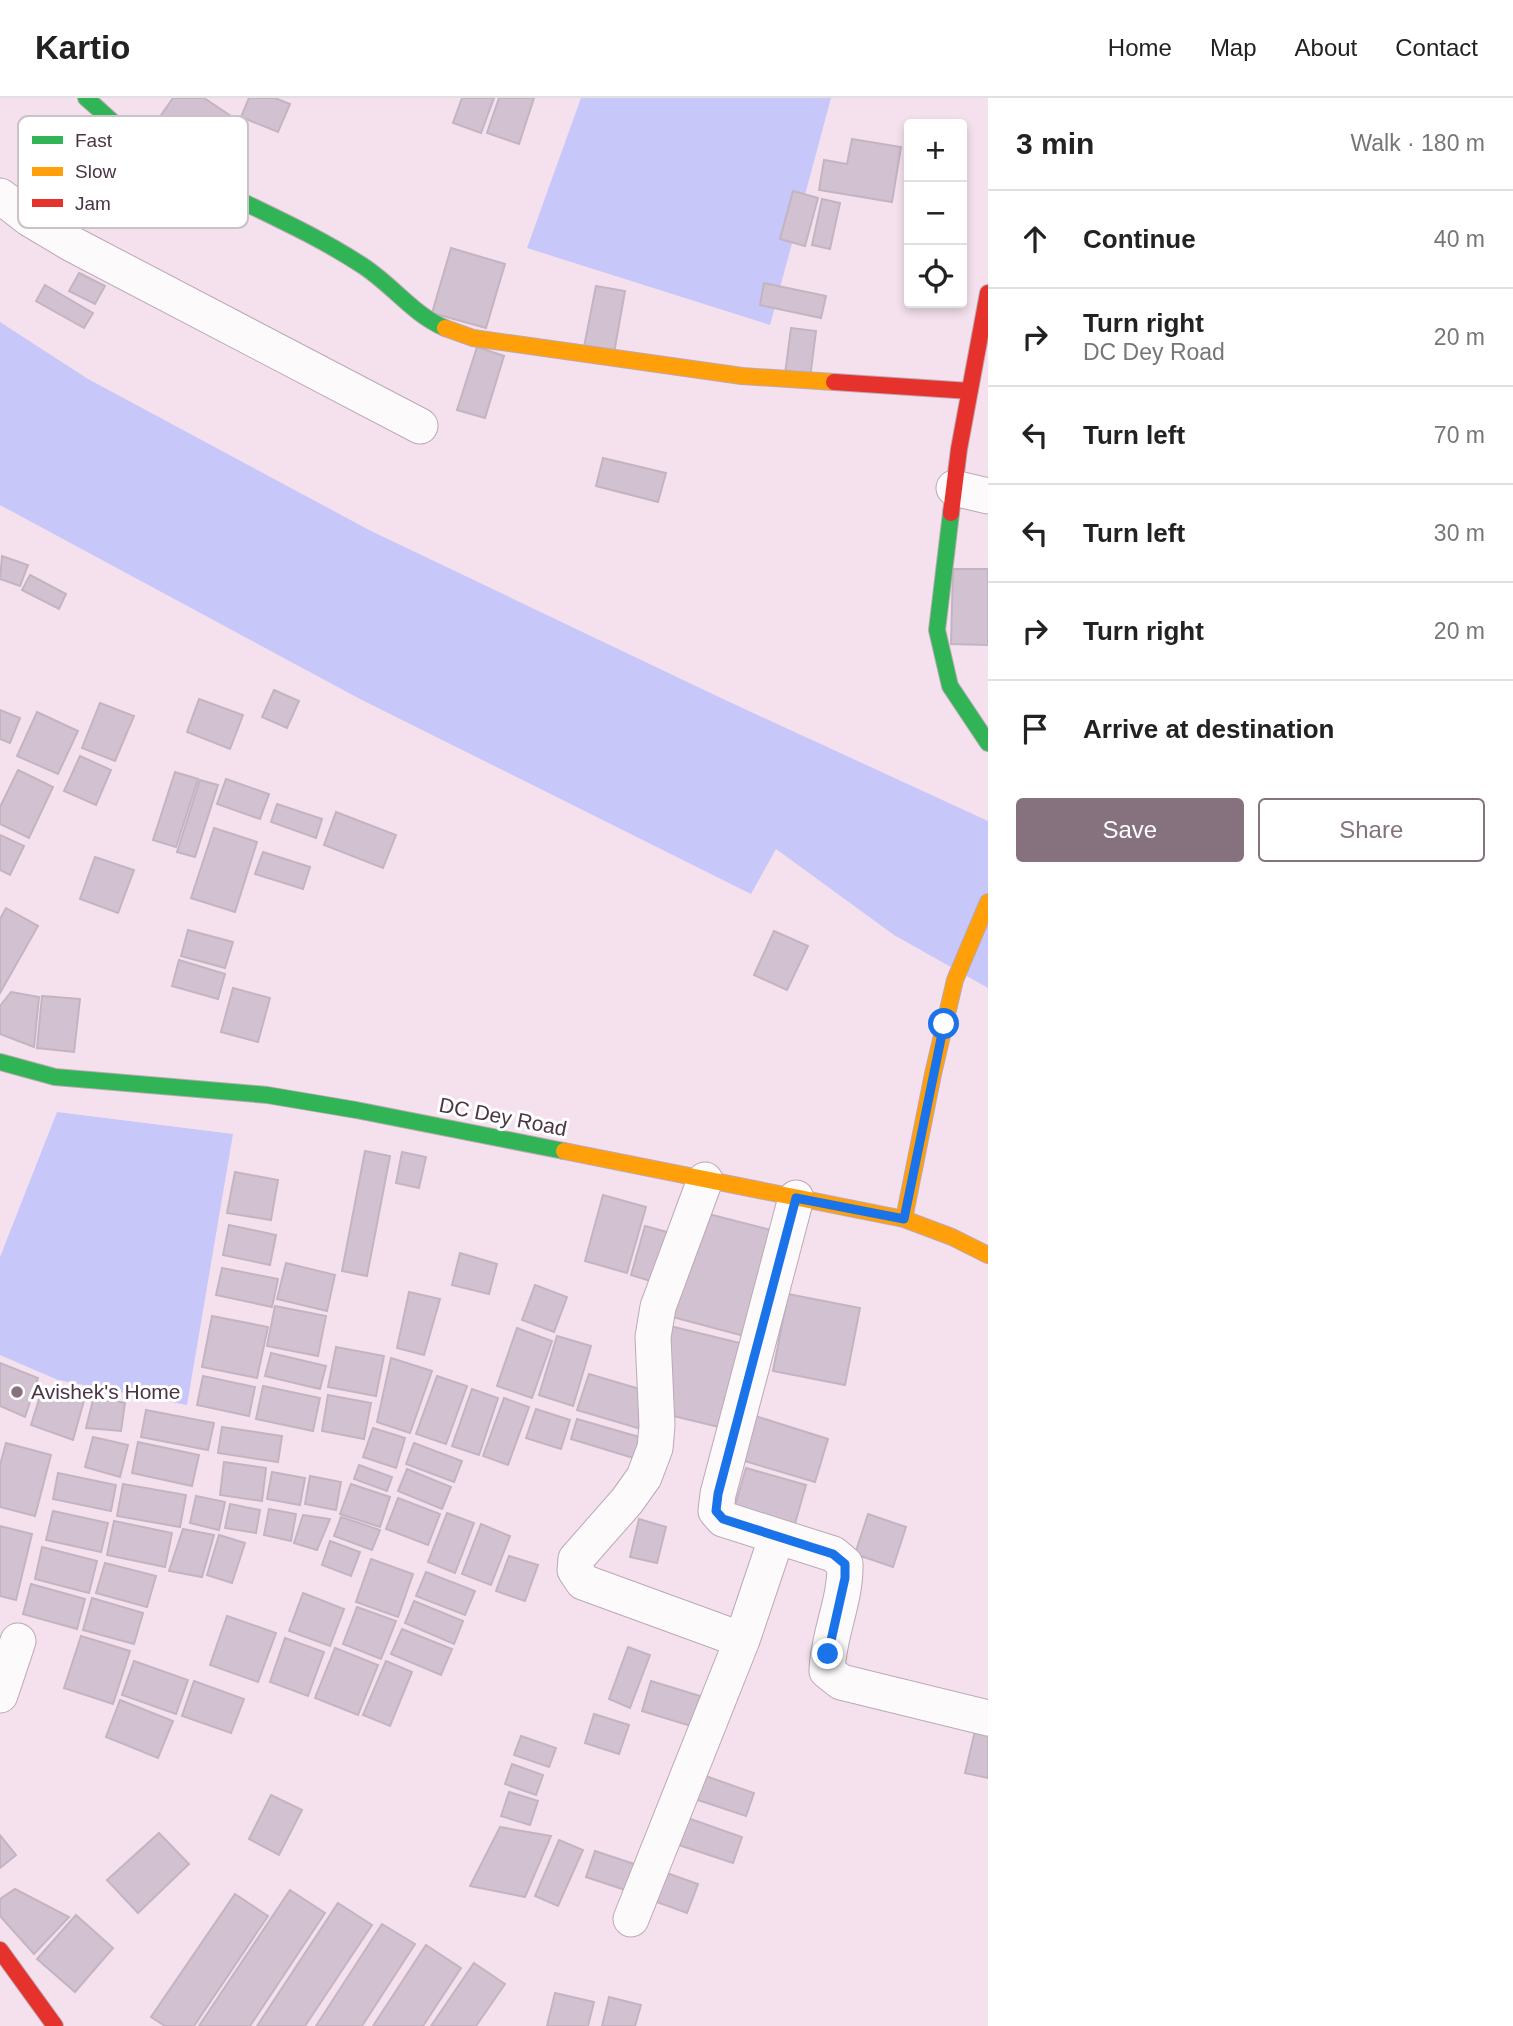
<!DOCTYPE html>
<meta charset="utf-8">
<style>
:root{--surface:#fff;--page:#f6f6f6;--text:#222;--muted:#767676;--line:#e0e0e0;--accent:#86717e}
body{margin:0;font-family:Helvetica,sans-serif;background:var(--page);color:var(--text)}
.controls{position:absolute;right:21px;top:21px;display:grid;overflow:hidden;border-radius:7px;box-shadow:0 4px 10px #0003}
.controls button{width:63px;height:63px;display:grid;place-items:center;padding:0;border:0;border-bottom:2px solid var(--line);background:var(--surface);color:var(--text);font:35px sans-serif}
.stop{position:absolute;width:21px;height:21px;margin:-16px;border:5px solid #1a73e8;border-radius:50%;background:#fff}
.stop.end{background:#1a73e8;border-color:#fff;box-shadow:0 2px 7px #0008}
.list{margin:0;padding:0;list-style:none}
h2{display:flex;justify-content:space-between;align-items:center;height:91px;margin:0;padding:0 28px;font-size:30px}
h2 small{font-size:23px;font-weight:400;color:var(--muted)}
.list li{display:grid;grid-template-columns:46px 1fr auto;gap:21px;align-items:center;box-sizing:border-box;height:98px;padding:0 28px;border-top:2px solid var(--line)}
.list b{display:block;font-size:26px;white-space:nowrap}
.list p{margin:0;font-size:23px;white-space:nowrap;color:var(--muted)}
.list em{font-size:23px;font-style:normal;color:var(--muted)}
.actions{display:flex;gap:14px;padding:21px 28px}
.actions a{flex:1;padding:16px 0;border:2px solid var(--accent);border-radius:7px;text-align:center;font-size:24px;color:var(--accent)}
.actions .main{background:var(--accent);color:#fff}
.icon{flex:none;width:38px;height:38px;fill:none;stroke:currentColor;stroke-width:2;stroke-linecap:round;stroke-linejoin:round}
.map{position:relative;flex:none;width:988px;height:1928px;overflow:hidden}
header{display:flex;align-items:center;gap:42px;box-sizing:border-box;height:98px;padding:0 35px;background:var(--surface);border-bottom:2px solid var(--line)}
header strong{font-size:33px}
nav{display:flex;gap:38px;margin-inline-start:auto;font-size:24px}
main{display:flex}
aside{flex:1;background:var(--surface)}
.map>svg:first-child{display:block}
</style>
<header>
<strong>Kartio</strong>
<nav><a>Home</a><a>Map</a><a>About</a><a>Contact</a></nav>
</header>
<main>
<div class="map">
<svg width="988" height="1928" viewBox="0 0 988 1928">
<rect width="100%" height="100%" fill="#f4e1ed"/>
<path fill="#c7c7f9" d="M581,0H831L770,227L527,150Z
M0,224L88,281L371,433L723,601L988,723V890L894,837L776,751L751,796L360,601L0,407Z
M57,1014L233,1036L187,1307L58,1282L0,1257V1159Z"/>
<path fill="#d2c2d1" stroke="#c4b4c2" stroke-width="2" d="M173,0H204L231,18L208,53L159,20Z
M249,0H275L290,6L278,34L241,19Z
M462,0H494L481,35L453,25Z
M499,0H534L519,46L487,35Z
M852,41L901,49L892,104L819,92L824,62L847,66Z
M793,93L818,100L805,148L780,141Z
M822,101L840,105L830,151L812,147Z
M451,150L505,166L486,230L432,215Z
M79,175L105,188L95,206L69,193Z
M764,185L826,198L821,220L760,207Z
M45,187L93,215L84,230L36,203Z
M596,188L625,193L614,255L584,249Z
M791,230L816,233L810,280L785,276Z
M477,249L504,258L485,320L457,312Z
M603,360L666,375L658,404L596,388Z
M2,458L28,467L20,488L0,481Z
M953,471H988V547L951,546Z
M30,477L66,496L59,511L22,492Z
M274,592L299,603L287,630L262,619Z
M199,601L243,617L230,651L187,634Z
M100,605L134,618L115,663L82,650Z
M0,612L20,620L10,645L0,641Z
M37,614L78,633L58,676L17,658Z
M80,658L111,672L96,707L64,693Z
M18,672L53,689L29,740L0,726V709Z
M175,674L198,681L176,749L153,742Z
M226,681L269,696L260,721L217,706Z
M200,682L218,687L195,759L177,754Z
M277,706L322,721L316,740L271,724Z
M336,714L396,737L383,770L324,747Z
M214,730L257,744L235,814L191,800Z
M0,737L24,748L10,777L0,772Z
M263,754L310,769L303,791L255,776Z
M95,759L134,772L118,815L80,801Z
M6,810L38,828L0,895V821Z
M188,832L233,844L225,870L181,858Z
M774,833L808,848L787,892L754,877Z
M179,862L225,876L218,901L172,888Z
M233,890L270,900L258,944L221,934Z
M11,894L39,899L34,949L0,936V908Z
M42,898L80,901L74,954L37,950Z
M365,1053L390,1058L367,1178L342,1173Z
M402,1054L426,1059L419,1090L396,1085Z
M235,1074L278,1082L271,1122L227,1115Z
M603,1097L646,1109L627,1175L585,1163Z
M697,1113L771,1132L744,1238L669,1218Z
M229,1127L276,1137L270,1167L223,1157Z
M645,1128L678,1137L664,1187L631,1177Z
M460,1155L497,1166L489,1196L452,1187Z
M286,1165L335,1177L327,1213L277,1201Z
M222,1170L278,1181L272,1209L216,1197Z
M535,1187L567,1199L554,1234L522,1222Z
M409,1194L440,1201L424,1257L397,1250Z
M788,1196L860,1210L845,1287L773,1273Z
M275,1208L326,1218L318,1258L267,1248Z
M212,1218L268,1229L257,1280L202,1269Z
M666,1227L752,1248L719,1329L665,1316Z
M517,1230L552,1243L532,1300L497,1288Z
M557,1238L591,1248L573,1308L539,1297Z
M336,1249L384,1258L376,1298L328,1289Z
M271,1255L326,1268L320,1291L265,1278Z
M391,1260L432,1273L410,1335L377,1324Z
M0,1265L38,1280L25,1319L0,1308Z
M589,1276L653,1295L641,1331L577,1312Z
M203,1278L255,1289L249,1318L197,1307Z
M437,1278L467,1288L446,1346L416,1336Z
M263,1288L320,1300L313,1333L256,1321Z
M43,1289L85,1299L73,1342L31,1327Z
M472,1291L498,1300L479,1357L452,1348Z
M328,1297L371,1305L364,1341L322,1333Z
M94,1298L125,1305L121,1333L86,1330Z
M504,1300L529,1309L508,1367L483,1358Z
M536,1311L570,1322L561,1351L526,1340Z
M146,1312L214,1325L208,1352L141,1339Z
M752,1317L828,1341L815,1384L738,1361Z
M577,1321L646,1341L640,1362L571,1341Z
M222,1329L282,1338L278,1364L218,1355Z
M373,1330L405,1340L396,1370L363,1359Z
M93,1339L128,1347L120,1379L85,1369Z
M138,1344L199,1357L192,1388L132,1375Z
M6,1345L51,1357L35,1418L0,1409V1367Z
M414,1345L462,1363L454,1384L406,1366Z
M224,1364L266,1370L262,1403L220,1397Z
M359,1367L392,1379L387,1393L354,1381Z
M746,1370L806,1387L794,1429L734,1411Z
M407,1371L451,1389L442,1411L398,1393Z
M272,1374L305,1380L300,1407L267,1401Z
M58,1375L116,1387L111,1413L53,1401Z
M310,1378L341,1384L336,1412L305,1406Z
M123,1386L186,1397L180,1429L117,1418Z
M351,1386L390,1399L380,1429L340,1416Z
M196,1398L225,1404L219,1432L190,1425Z
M398,1400L440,1416L428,1447L386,1431Z
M230,1406L260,1412L256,1435L225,1430Z
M269,1411L296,1416L291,1443L264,1437Z
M53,1413L108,1425L101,1454L46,1442Z
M447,1415L474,1425L455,1475L428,1464Z
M868,1416L906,1429L893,1469L855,1456Z
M303,1417L330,1421L317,1452L294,1445Z
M341,1419L380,1432L372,1452L334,1438Z
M639,1421L666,1429L657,1465L630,1459Z
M114,1423L172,1435L165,1469L107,1457Z
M481,1426L510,1438L491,1487L462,1476Z
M0,1428L32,1436L16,1502L0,1498Z
M183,1431L214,1437L202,1479L169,1473Z
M219,1437L245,1445L232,1485L207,1477Z
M330,1443L360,1454L351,1478L322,1467Z
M42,1449L97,1463L89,1495L35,1481Z
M509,1458L538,1467L525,1503L496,1493Z
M371,1461L413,1476L398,1519L356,1504Z
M105,1465L156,1478L147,1509L96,1495Z
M426,1474L475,1493L465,1517L416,1498Z
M31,1486L85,1501L77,1531L23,1516Z
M303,1495L344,1511L330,1548L289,1533Z
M92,1500L143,1515L134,1546L83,1532Z
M414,1503L463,1523L454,1546L405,1525Z
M357,1509L396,1523L381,1561L343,1546Z
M227,1518L276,1535L258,1584L210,1567Z
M402,1531L452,1551L441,1577L391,1556Z
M81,1538L130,1553L113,1606L64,1590Z
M285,1540L324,1554L308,1598L270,1584Z
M628,1549L650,1557L630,1610L609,1601Z
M335,1550L378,1567L358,1617L315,1600Z
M134,1563L188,1582L176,1616L122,1597Z
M386,1563L412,1574L390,1628L363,1617Z
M194,1583L244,1601L231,1635L182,1618Z
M651,1583L700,1598L691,1628L642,1613Z
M120,1602L173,1623L158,1660L106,1639Z
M594,1616L629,1627L619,1656L585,1645Z
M975,1633L988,1636V1680L965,1675Z
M521,1638L556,1650L549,1669L514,1657Z
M512,1666L543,1677L536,1697L505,1686Z
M700,1676L754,1695L746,1718L692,1700Z
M509,1694L538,1703L530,1727L501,1718Z
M271,1697L302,1712L279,1757L249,1741Z
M682,1718L742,1739L733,1765L673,1745Z
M500,1729L551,1738L525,1799L470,1788Z
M159,1735L189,1766L138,1815L107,1782Z
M0,1737L16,1757L0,1770Z
M559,1742L583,1752L558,1808L535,1798Z
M595,1753L640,1768L631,1794L586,1779Z
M664,1774L698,1786L687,1815L654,1803Z
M15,1791L69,1819L34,1856L0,1818V1801Z
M290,1792L325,1815L250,1928H199Z
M235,1796L268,1818L194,1928H165L151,1919Z
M338,1805L372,1827L305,1928H257Z
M76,1817L113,1850L75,1894L37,1861Z
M382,1826L415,1846L362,1928H316Z
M426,1847L461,1870L423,1928H373Z
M474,1865L505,1886L476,1928H431Z
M555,1895L594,1904L588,1928H547Z
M609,1899L641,1907L635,1928H602Z"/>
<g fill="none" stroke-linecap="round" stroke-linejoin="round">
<defs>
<path id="street" d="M0,98L30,121L72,146L420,328
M954,390L988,398
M705,1082L658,1209L653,1239L657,1328L655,1350L644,1379L627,1403L576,1461L575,1472L583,1484L742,1542
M796,1100L718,1396L716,1413L723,1421L833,1456L845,1466C846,1502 828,1537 827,1573L841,1584L988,1620
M0,1597L18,1543
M631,1821L742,1542L777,1438"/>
<path id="fast" d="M86,0C107,18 129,41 152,55C218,97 294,123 360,166C391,185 412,216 445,230
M951,415L937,532L950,588L988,645
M0,964L55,979L267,997L356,1012L564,1053"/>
<path id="slow" d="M445,230L473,240L742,278L834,284
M564,1053L904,1121L952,1139L988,1157
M904,1121L933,976L955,882L988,804"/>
<path id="jam" d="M834,284L970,293
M951,415L959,351L988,195
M0,1852L55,1928"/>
</defs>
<use href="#street" stroke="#bba9b5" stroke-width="37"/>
<use href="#fast" stroke="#bba9b5" stroke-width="18"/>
<use href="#slow" stroke="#bba9b5" stroke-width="18"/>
<use href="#jam" stroke="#bba9b5" stroke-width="18"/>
<use href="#street" stroke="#fdfafc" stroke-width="35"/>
<use href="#fast" stroke="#30b455" stroke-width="16"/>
<use href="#slow" stroke="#ff9f0a" stroke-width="16"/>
<use href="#jam" stroke="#e5322d" stroke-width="16"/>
</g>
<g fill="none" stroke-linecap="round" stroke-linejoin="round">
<path stroke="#1a73e8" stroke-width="9" d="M828,1556L845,1480V1466L833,1456L723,1421L716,1413L718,1396L796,1100L904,1121L944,926"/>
</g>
<circle fill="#86717e" stroke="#fff" stroke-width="2.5" cx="17" cy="1294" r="7"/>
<g text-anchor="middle" stroke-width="6" stroke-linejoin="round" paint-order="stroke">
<g font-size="21" fill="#4b3443" stroke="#fff">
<text transform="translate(503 1019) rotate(11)" y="7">DC Dey Road</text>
</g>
<g font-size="21" fill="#4b3443" stroke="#fff" text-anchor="start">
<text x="31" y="1301">Avishek's Home</text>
</g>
</g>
<rect x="18" y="18" width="230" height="112" rx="10" fill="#fff" stroke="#c9c2c7" stroke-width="2"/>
<rect x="32" y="38" width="31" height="8" fill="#30b455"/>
<rect x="32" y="69" width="31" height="9" fill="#ff9f0a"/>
<rect x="32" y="101" width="31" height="8" fill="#e5322d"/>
<g font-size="19" fill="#4b3443">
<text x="75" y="49">Fast</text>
<text x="75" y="80">Slow</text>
<text x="75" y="112">Jam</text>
</g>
</svg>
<div class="controls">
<button>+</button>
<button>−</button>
<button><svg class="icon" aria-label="locate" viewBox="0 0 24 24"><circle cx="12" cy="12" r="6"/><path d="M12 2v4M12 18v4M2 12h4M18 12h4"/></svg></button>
</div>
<div class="stop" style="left:944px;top:926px"></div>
<div class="stop end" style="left:828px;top:1556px"></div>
</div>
<aside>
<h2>3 min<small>Walk · 180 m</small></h2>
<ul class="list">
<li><svg class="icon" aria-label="ahead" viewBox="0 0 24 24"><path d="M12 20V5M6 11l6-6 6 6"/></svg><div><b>Continue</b></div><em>40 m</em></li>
<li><svg class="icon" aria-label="right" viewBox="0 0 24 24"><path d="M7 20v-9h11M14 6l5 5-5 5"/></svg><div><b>Turn right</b><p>DC Dey Road</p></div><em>20 m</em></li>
<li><svg class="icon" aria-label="left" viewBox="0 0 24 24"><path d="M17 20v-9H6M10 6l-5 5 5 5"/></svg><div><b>Turn left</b></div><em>70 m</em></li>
<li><svg class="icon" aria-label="left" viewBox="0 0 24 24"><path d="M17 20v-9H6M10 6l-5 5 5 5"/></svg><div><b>Turn left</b></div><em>30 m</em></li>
<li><svg class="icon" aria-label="right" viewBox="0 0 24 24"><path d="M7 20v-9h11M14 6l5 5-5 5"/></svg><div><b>Turn right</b></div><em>20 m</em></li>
<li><svg class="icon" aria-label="arrive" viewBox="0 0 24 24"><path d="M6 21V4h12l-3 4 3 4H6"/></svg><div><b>Arrive at destination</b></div></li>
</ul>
<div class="actions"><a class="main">Save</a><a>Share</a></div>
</aside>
</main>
